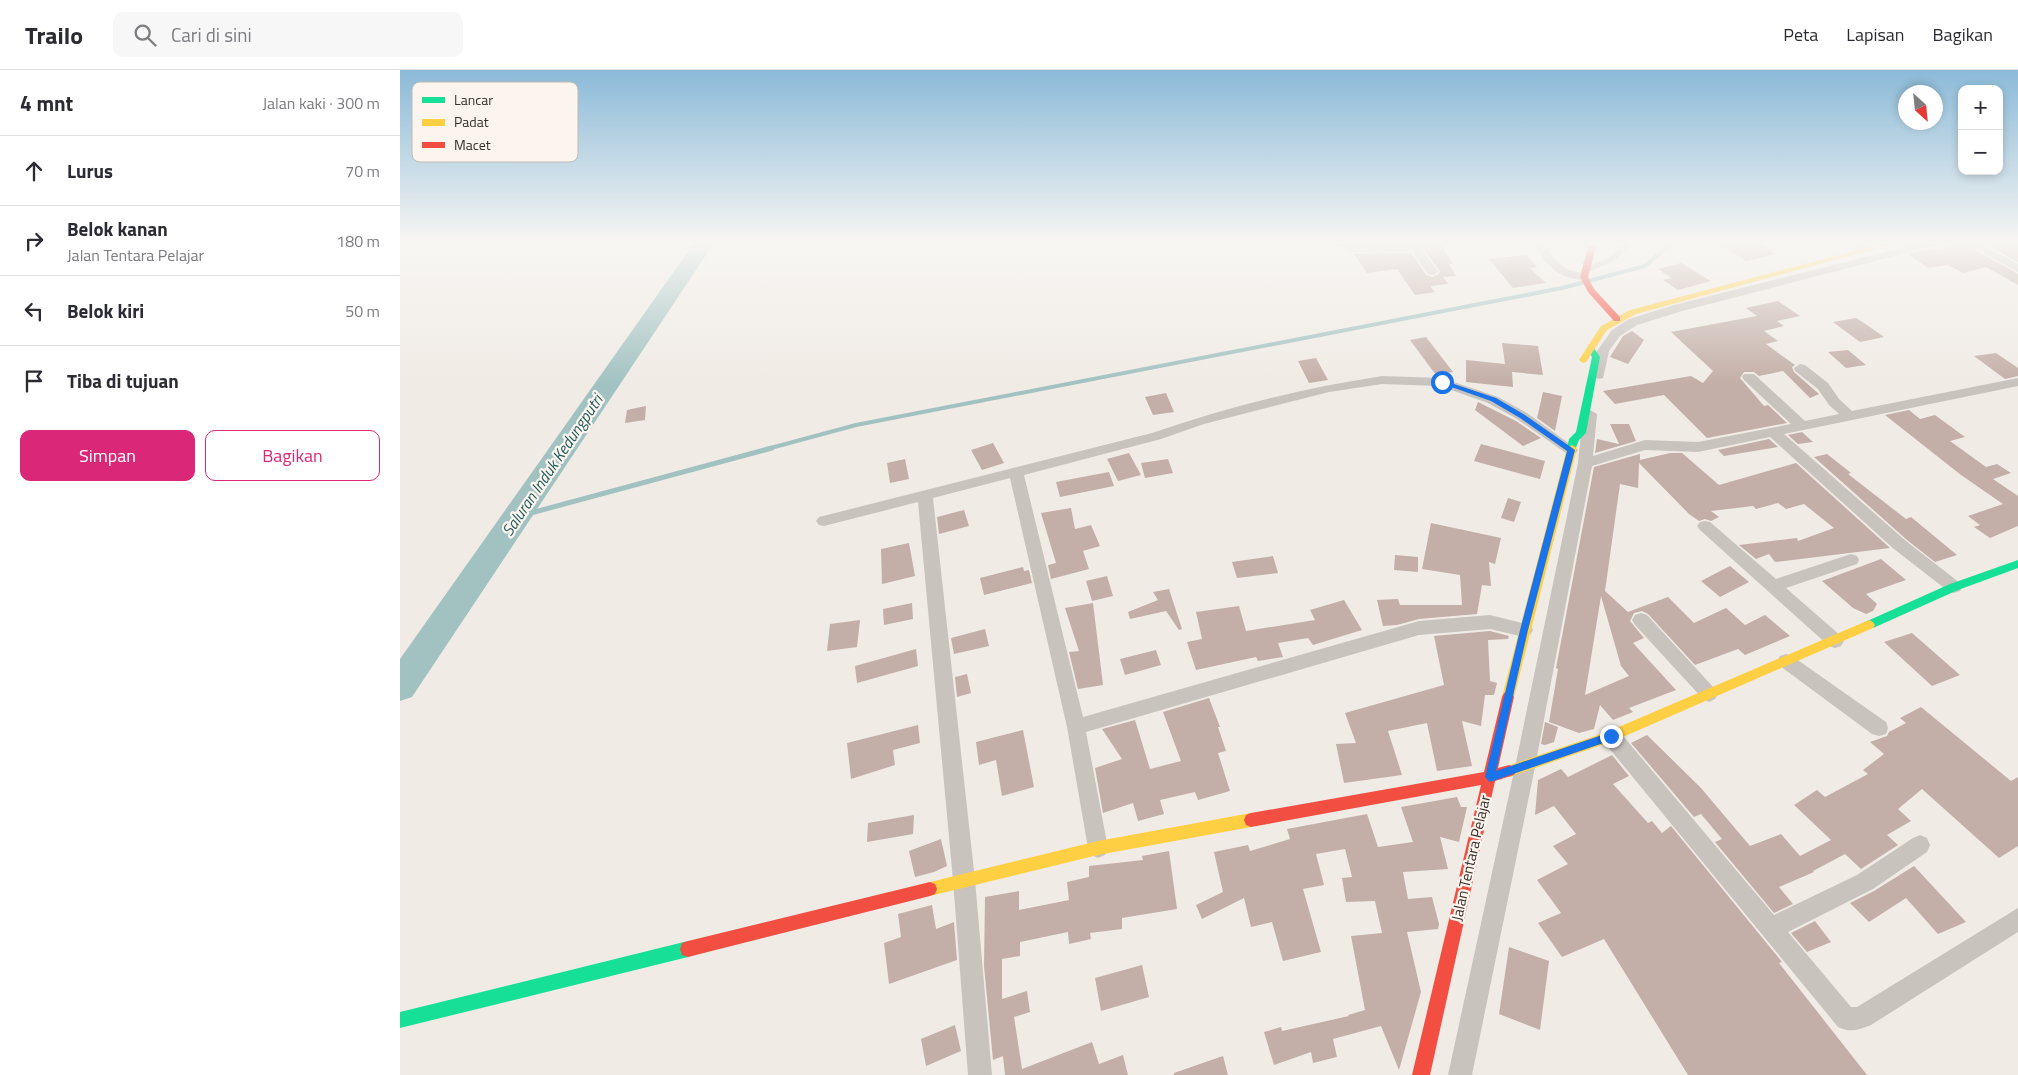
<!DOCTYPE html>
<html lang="id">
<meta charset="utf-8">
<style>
:root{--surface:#fff;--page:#f7f7f7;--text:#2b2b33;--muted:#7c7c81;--line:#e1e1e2;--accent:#db2777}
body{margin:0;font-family:"Titillium Web",sans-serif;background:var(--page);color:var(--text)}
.controls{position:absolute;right:15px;top:15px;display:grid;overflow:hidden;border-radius:10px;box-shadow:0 2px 8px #0003}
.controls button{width:45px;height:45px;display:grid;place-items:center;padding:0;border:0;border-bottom:1px solid var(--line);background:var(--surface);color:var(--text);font:25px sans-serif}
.compass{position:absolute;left:1498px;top:15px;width:45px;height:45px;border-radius:50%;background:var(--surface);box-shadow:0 2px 8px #0003;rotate:153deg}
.stop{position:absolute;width:15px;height:15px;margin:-11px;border:4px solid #1a73e8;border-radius:50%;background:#fff}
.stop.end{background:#1a73e8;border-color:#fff;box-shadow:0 1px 5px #0008}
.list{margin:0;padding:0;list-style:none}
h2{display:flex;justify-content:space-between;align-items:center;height:65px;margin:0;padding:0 20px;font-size:21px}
h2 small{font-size:16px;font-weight:400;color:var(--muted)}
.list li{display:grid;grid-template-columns:32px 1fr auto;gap:15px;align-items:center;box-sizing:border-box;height:70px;padding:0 20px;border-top:1px solid var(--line)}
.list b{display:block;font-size:19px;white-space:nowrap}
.list p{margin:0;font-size:16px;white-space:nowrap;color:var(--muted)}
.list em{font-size:16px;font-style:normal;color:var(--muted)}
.actions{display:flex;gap:10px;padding:15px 20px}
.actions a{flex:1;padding:11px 0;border:1px solid var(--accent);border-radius:10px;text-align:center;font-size:18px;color:var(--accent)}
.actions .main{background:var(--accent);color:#fff}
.icon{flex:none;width:28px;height:28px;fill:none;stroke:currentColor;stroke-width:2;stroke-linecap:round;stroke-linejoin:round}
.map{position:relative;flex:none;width:1618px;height:1005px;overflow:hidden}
header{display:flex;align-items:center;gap:30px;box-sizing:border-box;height:70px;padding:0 25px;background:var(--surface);border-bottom:1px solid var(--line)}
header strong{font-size:24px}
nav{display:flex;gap:28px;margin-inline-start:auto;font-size:18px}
.search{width:350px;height:45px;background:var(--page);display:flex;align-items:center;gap:12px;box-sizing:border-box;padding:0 18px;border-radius:10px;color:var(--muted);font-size:19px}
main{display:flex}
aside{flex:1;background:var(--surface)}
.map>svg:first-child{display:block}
</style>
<header>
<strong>Trailo</strong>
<div class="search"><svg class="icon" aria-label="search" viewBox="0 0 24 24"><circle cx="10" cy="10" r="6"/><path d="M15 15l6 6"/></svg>Cari di sini</div>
<nav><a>Peta</a><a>Lapisan</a><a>Bagikan</a></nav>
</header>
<main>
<aside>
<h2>4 mnt<small>Jalan kaki · 300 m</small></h2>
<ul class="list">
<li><svg class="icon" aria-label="ahead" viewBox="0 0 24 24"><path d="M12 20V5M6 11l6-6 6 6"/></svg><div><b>Lurus</b></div><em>70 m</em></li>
<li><svg class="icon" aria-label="right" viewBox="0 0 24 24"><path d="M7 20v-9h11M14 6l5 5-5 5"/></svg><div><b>Belok kanan</b><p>Jalan Tentara Pelajar</p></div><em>180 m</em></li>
<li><svg class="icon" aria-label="left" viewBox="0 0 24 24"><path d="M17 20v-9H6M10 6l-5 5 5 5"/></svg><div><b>Belok kiri</b></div><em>50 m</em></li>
<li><svg class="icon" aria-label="arrive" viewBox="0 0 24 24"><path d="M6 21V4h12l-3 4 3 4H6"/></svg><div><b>Tiba di tujuan</b></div></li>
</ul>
<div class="actions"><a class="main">Simpan</a><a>Bagikan</a></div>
</aside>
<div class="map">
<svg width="1618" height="1005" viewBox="0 0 1618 1005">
<rect width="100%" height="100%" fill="#f0ebe5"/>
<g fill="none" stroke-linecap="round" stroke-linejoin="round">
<path stroke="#a1c2c1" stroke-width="4" d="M367,379L456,355L1162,218L1245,196L1272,173"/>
<path stroke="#a1c2c1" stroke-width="5" d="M116,447L372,378"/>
<path fill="#a1c2c1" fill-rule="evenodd" d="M294,173H314L12,627L0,631V589Z"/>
</g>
<path fill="#c3afa7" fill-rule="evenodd" d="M1019,173H1040L1053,194H1049L1056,206L1043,207L1048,214L1030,216L1035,222L1015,225L997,199L967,203L954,184L1011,183L1026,205L1032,207L1039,204L1040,201Z
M1318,173H1358L1376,184L1346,191Z
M1583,173H1618V192Z
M1565,174L1618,204V215L1586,197L1563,203L1548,195L1528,198L1508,184L1532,178L1536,180Z
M1127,185L1137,197L1130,198L1146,213L1113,218L1089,189Z
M1281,193L1311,211L1278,220L1263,210L1271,208L1258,199Z
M1378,231L1400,246L1377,251L1384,256L1364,261L1378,271L1366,274L1395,295L1392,297L1394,302L1419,324L1410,328L1383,301L1359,306L1354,302H1344L1340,308L1364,336L1368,335L1387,353L1307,368L1264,325L1215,334L1203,321L1291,306L1303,313L1313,301L1271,262L1357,246L1346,238Z
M1456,248L1464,253L1484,267L1460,272L1433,252Z
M1232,261L1244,270L1228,294L1210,287L1223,266Z
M1026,267L1053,302L1036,305L1010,270Z
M1102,273L1138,276L1143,305L1112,302L1113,317L1066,312V290L1105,294Z
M1448,280L1466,295L1446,298L1428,282Z
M1596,283L1618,298V306L1605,309L1574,286Z
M916,288L928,310L909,313L898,291Z
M1143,322L1162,326L1155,361L1137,348Z
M766,323L774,342L753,345L745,327Z
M1078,332L1116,351L1141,368L1123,376L1075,340Z
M246,336L245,350L225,353L227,340Z
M1509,340L1520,349L1535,345L1565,367L1550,371L1586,397L1597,394L1611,403L1593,409L1618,426V456L1590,468L1574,457L1580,455L1568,446L1603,434L1561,405L1485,345Z
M1210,354H1229L1236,371L1195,383L1197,369L1219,374Z
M1402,362L1413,372L1398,374L1388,365Z
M1369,369L1378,377L1324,386L1318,380Z
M593,373L604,393L582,400L571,380Z
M1081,374L1145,391L1140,409L1074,391Z
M729,383L741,405L718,411L707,389Z
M1270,383H1282L1319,415L1396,393L1490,478L1375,492L1369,484L1356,489L1339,475L1397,468L1398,471L1434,458L1404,434L1386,439L1378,433L1356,439L1353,436L1311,441L1319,447L1311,451L1305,449L1299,451L1289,444L1239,393L1238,418L1220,414L1205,521L1228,542L1268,527L1294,553L1326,538L1345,555L1365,545L1390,566L1345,585L1338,579L1295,595L1248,544L1242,541L1234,543L1230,551L1244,568L1233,573L1276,620L1229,638L1233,642L1213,650L1200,635L1194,659L1179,663L1149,652L1158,599L1156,598L1194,397L1240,384V390ZM1201,526L1221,596L1229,606L1185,625Z
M1427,384L1451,403L1448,404L1506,449L1511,447L1557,485L1535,492L1507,470L1414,387Z
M505,389L509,409L490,413L487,393Z
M768,389L773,403L745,408L741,393Z
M709,402L714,416L660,427L656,412Z
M1108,428L1121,432L1114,452L1101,448Z
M671,438L675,459L691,455L700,476L683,481L689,499L651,509L648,495L656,493L641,443Z
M564,440L569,456L539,464L537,447Z
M1031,453L1101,468L1095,494L1089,492L1091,516L1082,515L1077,544L1019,549L997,555L983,556L977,530L998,529L1000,535H1062L1060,505L1022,499Z
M509,473L515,506L482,514L481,479Z
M995,485L1018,487V502L994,500Z
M873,486L878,503L837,508L832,492Z
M1481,489L1506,510L1466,524L1477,534L1473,541L1466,544L1453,538L1422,511Z
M1330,496L1349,512L1320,527L1301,511Z
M623,497L624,501L629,500L632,513L584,525L580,508Z
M707,506L713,526L692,531L686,511Z
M769,519L782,559L779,560L766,541L730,549L728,542L758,530L753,522Z
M944,530L962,560L913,575L908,568L878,573L883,587L858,591L856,587L796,600L787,572L802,569L796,542L839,536L846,561L915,550L910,540Z
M512,533L513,549L484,555L483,539Z
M693,533L703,615L678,619L669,582L679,581L665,538Z
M460,550L457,577L427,581L430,554Z
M585,559L589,576L554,584L551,568Z
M1090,561L1109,566L1108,569L1088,570L1090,611L1097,613L1094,625H1085L1081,656L1062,651L1072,696L1037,701L1027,653L988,661L1002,705L944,713L936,674L956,673L945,643L1044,615L1034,566Z
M1512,563L1560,605L1532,616L1484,572Z
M516,579L518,596L457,613L455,596Z
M756,580L761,595L725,605L720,589Z
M567,604L571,623L557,627L555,607Z
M809,628L820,657H818L826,681L818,683L830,721L798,730L795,722L760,730L764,744L738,751L733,733L703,743L695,698L722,689L702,659L735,650L750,699L781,691L763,642Z
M1521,637L1611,711L1618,707V776L1599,788L1522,719L1498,739L1511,751L1487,765L1498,775L1461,799L1445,784L1413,801L1414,802L1379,817L1393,834L1374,843L1315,772L1322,769L1301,744L1294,747L1231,673L1247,665L1301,718L1350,776L1381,764L1400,786L1431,770L1394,735L1417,720L1425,727L1468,704L1463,700L1484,684L1470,672L1487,666L1489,662L1506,653L1500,648Z
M1145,652L1158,657L1154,672L1145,675L1141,674Z
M518,655L520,673L493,680L495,695L451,709L447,673Z
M623,660L634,717L602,726L596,690L579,695L576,672Z
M1212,685L1229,706L1213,714L1248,753L1252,751L1262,763L1271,756L1382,892L1379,893L1467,1005H1288L1204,869L1162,887L1138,853L1161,843L1137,810L1168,794L1153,776L1176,764L1154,736L1135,745L1138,710L1161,699L1168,707Z
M1057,727L1061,737H1067L1059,772L1040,767L1048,799L1003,802L1008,829L1032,827L1039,854L1038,859L1007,862L1021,922L999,1000L981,956L933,969L937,987L913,993L911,982L874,995L864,962L881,957L882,961L949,946L948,945L965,940L951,866L982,863L975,831L946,832L942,808L952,807L945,779L916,784L924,815L903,819L921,882L883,891L872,852L851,857L844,828L802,849L796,835L823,822L814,782L848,775L850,781L890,769L887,759L967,744L978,777L1013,772L1001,737Z
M514,745L513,764L467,772L468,753Z
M541,769L547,796L534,802L515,807L509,781Z
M769,781L777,839L722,848V859L690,863L691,869L669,874L668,862L620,872V886L602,889V929L627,921L630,942L614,947L622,999L692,972L699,994L723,985L728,1005H605L603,986L593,990L584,896L585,827L619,821V840L669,830L667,812L689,807V796L743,790L742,786Z
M1514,796L1566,852L1538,864L1506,828L1469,852L1450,833L1474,821Z
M532,835L536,859L554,852L557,890L489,914L484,873L501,867L498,844Z
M1415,851L1431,872L1407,882L1391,863Z
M1109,877L1149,891L1140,960L1099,944Z
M742,895L749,927L701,941L695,908Z
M555,955L561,981L526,996L521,969Z
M823,986L828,1005H774V1003Z"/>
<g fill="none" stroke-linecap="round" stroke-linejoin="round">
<path stroke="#c9c3be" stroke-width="5.5" d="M1186,200L1212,189L1229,173"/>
<path fill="#c9c3be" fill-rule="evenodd" d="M933,173H946L951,176L1008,175L1007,173H1017L1038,202L1032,205L1028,204L1012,181L949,182Z
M1133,173H1143L1156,190L1166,199L1188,205L1190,207C1185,211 1181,210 1175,209C1154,206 1143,189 1133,173Z
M1450,173H1462L1471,180L1470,182H1462Z
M1521,173H1538L1537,175L1282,241L1237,255L1220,266L1209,281L1203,308L1198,309L1192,305L1197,281L1212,260L1229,249L1274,235Z
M1566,173H1579L1618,194V202Z
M1400,294L1405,295L1428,313L1439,329L1452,341L1618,308V316L1384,364L1506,471L1560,513L1562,517L1560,521L1554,523L1548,521L1494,479L1370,367L1298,382L1245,380L1192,396L1135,697L1072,1005H1048L1115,697L1178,393L1183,344L1190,340L1197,344L1193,386L1245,370L1298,372L1391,354L1344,310L1342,307L1344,304H1354L1405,351L1439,344L1429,335L1418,319L1395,301L1394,298Z
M982,306L1042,308L1098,327L1127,343L1178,380L1176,383H1166L1117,349L1088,333L1040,316L982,314L929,322L804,354L761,369L624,405L683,647L1019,551L1090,545L1130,555L1133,560L1130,565L1124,567L1090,559L1019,565L686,662L708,778L705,785L698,788L691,785L688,778L667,657L610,408L533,428L575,810L592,1005H568L553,810L518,432L424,456L419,455L416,451L419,447L752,363C826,337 904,318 982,306Z
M1305,451L1310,452L1376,509L1451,484L1457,486L1459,490L1457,494L1386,518L1441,566L1444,571L1441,576L1435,578L1429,576L1300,460L1297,456L1300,452Z
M1241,543L1247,545L1315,619L1318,624L1315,629L1309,632L1303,629L1235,555L1232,550L1235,545Z
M1386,584L1392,586L1486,652L1488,658L1486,664L1479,666L1472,664L1380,596L1377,591L1380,586Z
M1211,658L1218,660L1374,845L1457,805L1513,768L1520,765L1527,768L1530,775L1527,782L1473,819L1388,862L1451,937H1457L1618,838V862L1471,955C1459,960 1450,963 1438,957L1204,672L1202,666L1204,660Z"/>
<path fill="#16e098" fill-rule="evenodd" d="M1191,277L1194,278L1200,287L1186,363L1179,370L1175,380L1172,381L1167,378L1169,369L1176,362L1192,287L1187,280Z
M1618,490V498L1558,520L1473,558H1465L1463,555L1465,552L1550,514Z
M288,871L294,873L296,879L294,885L288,887L0,958V942Z"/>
<path fill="#ffcf43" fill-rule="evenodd" d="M1485,173H1497L1236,244L1207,260L1186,292L1183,293L1179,290L1201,256L1230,240Z
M1172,375L1177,378L1114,627L1112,631L1108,632L1104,631L1102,627L1167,378Z
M1469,550L1473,552L1475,555L1473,558L1216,670L1109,707L1104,705L1102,701L1104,697L1207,662Z
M851,743L856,745L858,750L856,755L851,757L698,785L530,826L525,824L523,819L525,814L530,812L698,771Z"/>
<path fill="#f24e42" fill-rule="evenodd" d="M1189,173H1197L1188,207L1194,219L1220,247V251H1214L1188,222L1180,207Z
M1108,622L1112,623L1114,627L1098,698L1109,695L1114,697L1116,701L1114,705L1095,711L1030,1005H1012L1081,715L851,757L846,755L844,750L846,745L851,743L1084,702L1102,627L1104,623Z
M530,812L535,814L537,819L535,824L530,826L288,887L282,885L280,879L282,873L288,871Z"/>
</g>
<linearGradient id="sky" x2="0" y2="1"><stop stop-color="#8bbad8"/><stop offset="0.55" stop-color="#f8f6f3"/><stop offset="1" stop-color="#f8f6f3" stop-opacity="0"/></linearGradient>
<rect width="1618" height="314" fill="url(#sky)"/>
<path fill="#1a73e8" d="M1042,310L1096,328L1125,345L1175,380L1128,560L1096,701L1211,662L1216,666L1215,669L1090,712L1085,707L1120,560L1167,381L1120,348L1091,331L1040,313V310Z"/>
<g text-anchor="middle" stroke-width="4.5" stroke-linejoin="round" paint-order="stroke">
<g font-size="15" fill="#3b302b" stroke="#fbf5ee">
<text transform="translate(1071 788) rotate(-77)" y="5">Jalan Tentara Pelajar</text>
</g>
<g font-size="16" font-style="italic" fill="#1f5a5e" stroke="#fbf5ee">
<text transform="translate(152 395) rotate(-56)" y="6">Saluran Induk Kedungputri</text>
</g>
</g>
<rect x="12" y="12" width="166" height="80" rx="8" fill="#fbf5ee" stroke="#c1bab4" stroke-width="1"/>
<rect x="22" y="27" width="23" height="6" fill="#16e098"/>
<rect x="22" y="49" width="23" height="7" fill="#ffcf43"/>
<rect x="22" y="72" width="23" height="6" fill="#f24e42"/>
<g font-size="14" fill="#3b302b">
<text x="54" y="35">Lancar</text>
<text x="54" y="57">Padat</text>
<text x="54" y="80">Macet</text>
</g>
</svg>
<div class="controls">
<button>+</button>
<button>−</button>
</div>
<svg class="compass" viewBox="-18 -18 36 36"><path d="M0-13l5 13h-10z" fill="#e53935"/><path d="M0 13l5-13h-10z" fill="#7c7c81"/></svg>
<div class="stop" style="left:1042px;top:312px"></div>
<div class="stop end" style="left:1211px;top:666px"></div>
</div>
</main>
